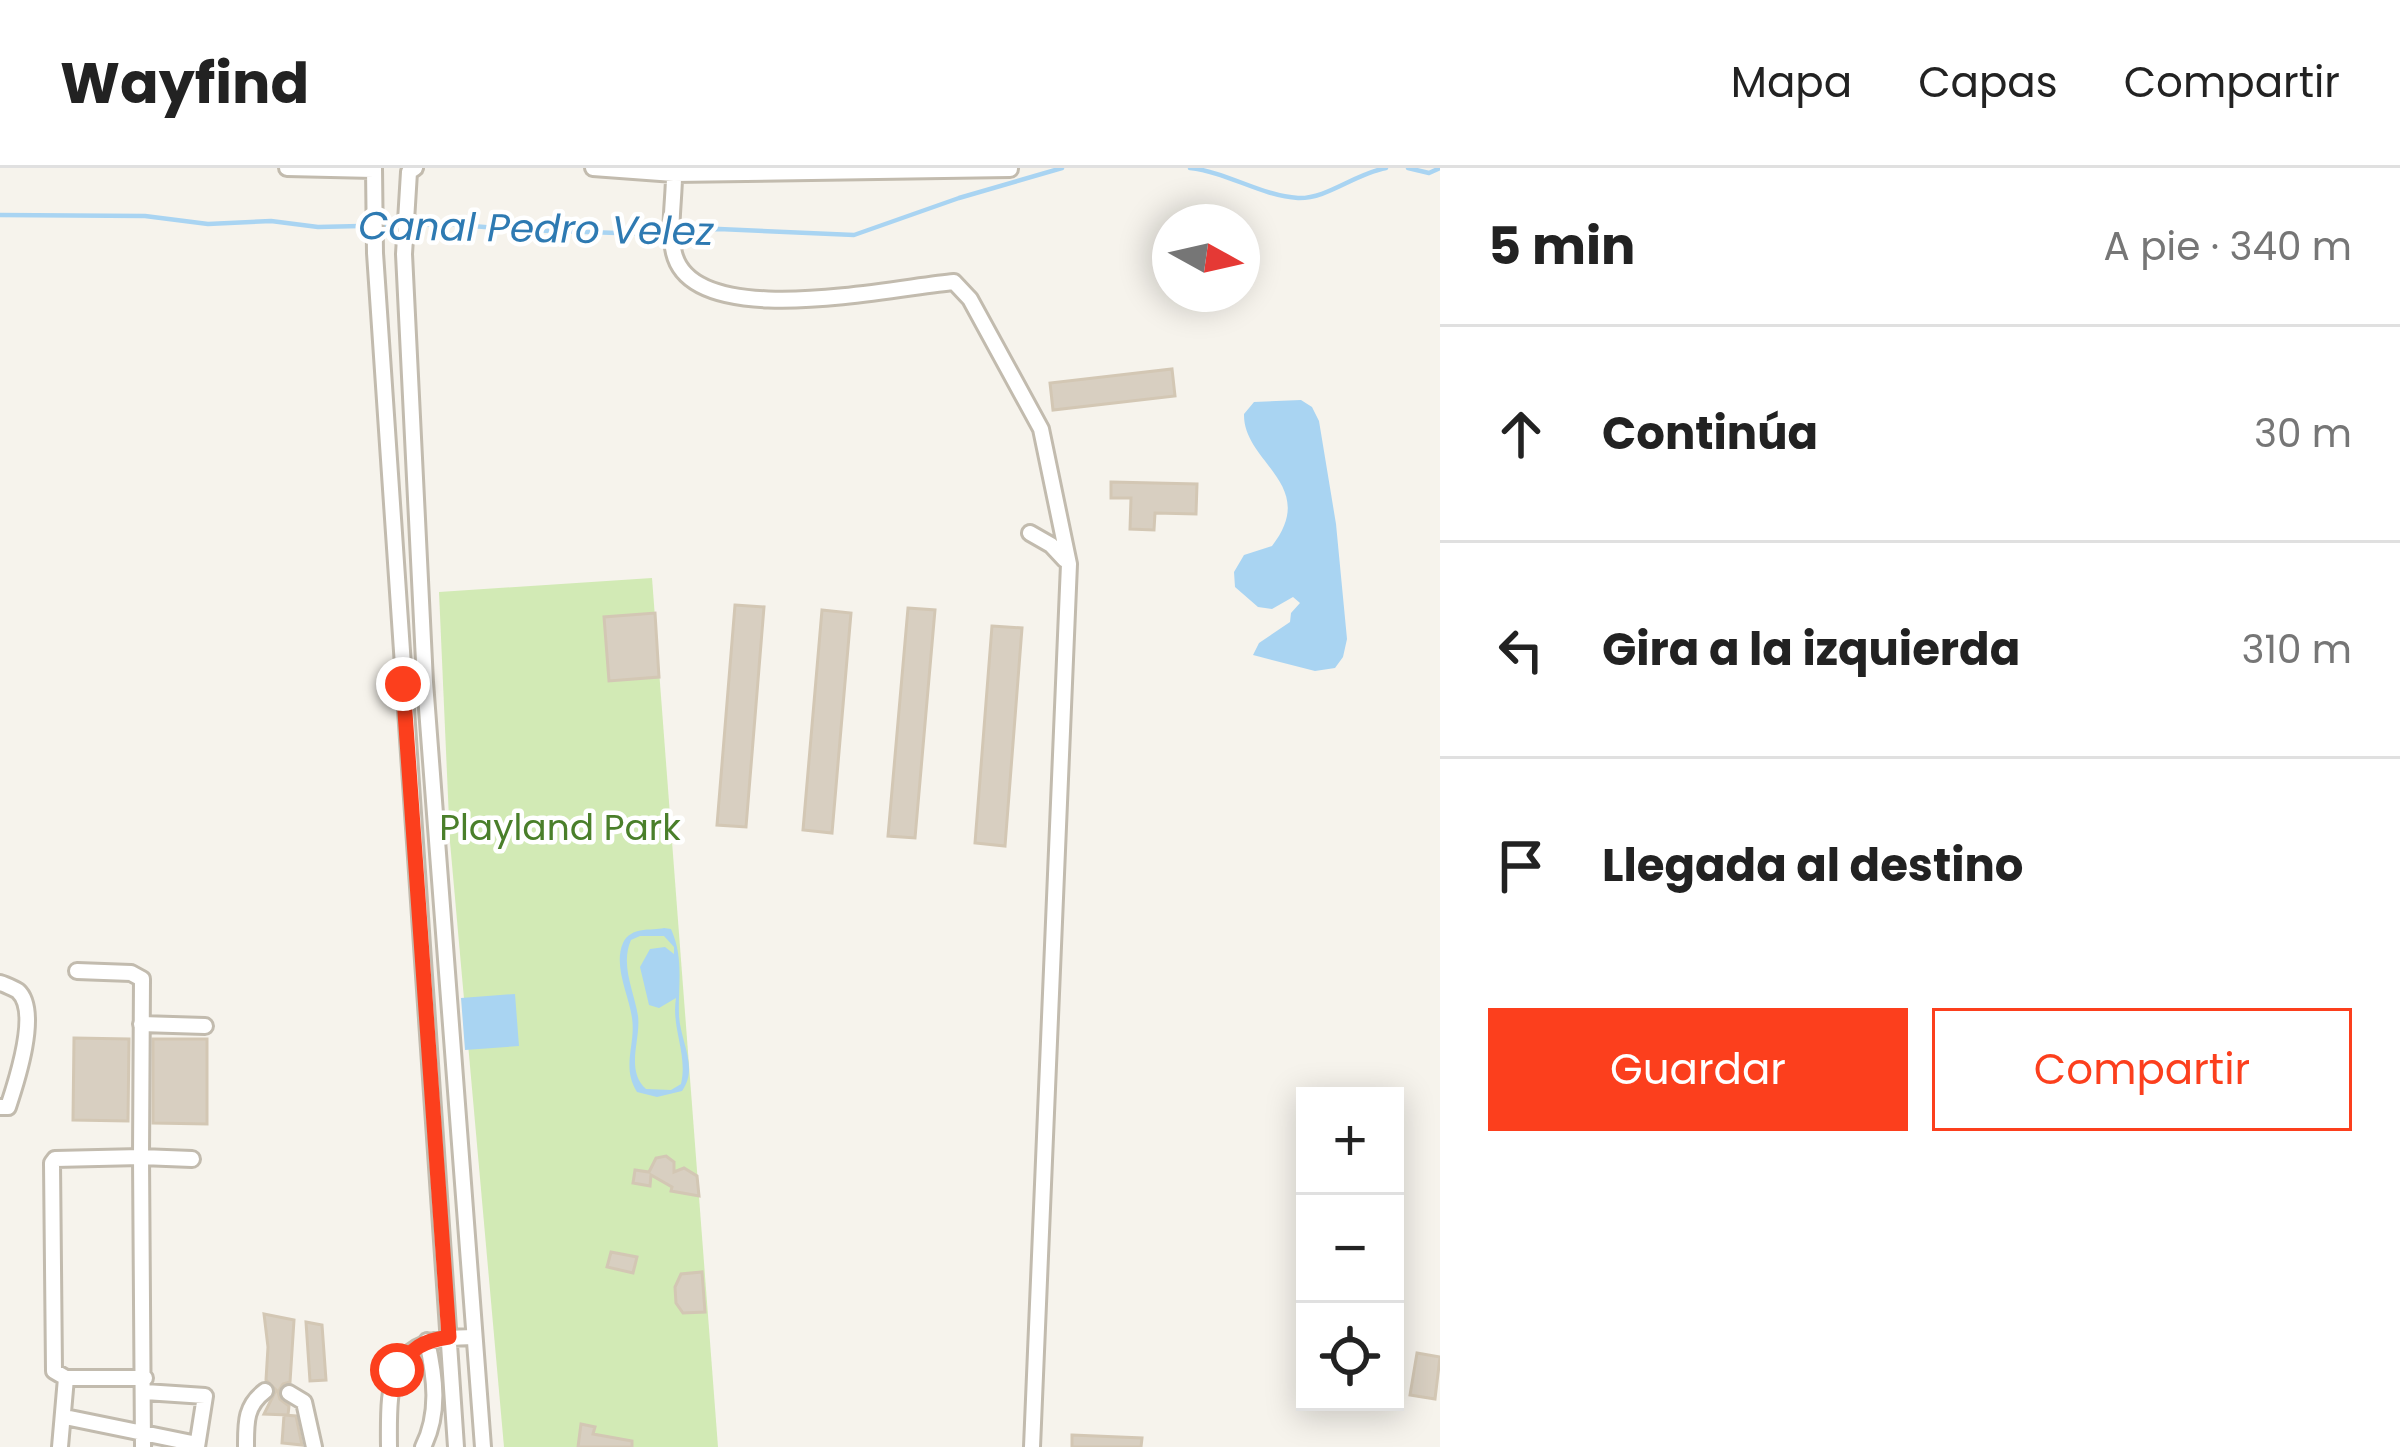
<!DOCTYPE html>
<html lang="es">
<meta charset="utf-8">
<style>
:root{--surface:#fff;--page:#f2f2f2;--text:#222;--muted:#767676;--line:#e0e0e0;--accent:#fc3f1d}
body{margin:0;font-family:Poppins,sans-serif;background:var(--page);color:var(--text)}
.controls{position:absolute;right:36px;bottom:36px;display:grid;overflow:hidden;border-radius:0px;box-shadow:0 6px 30px #0003}
.controls button{width:108px;height:108px;display:grid;place-items:center;padding:0;border:0;border-bottom:3px solid var(--line);background:var(--surface);color:var(--text);font:60px sans-serif}
.compass{position:absolute;left:1152px;top:36px;width:108px;height:108px;border-radius:50%;background:var(--surface);box-shadow:0 6px 30px #0003;rotate:98deg}
.stop{position:absolute;width:36px;height:36px;margin:-27px;border:9px solid #fc3f1d;border-radius:50%;background:#fff}
.stop.end{background:#fc3f1d;border-color:#fff;box-shadow:0 3px 12px #0008}
.list{margin:0;padding:0;list-style:none}
h2{display:flex;justify-content:space-between;align-items:center;height:156px;margin:0;padding:0 48px;font-size:51px}
h2 small{font-size:39px;font-weight:400;color:var(--muted)}
.list li{display:grid;grid-template-columns:78px 1fr auto;gap:36px;align-items:center;box-sizing:border-box;height:216px;padding:0 48px;border-top:3px solid var(--line)}
.list b{display:block;font-size:45px;white-space:nowrap}
.list em{font-size:39px;font-style:normal;color:var(--muted)}
.actions{display:flex;gap:24px;padding:36px 48px}
.actions a{flex:1;padding:27px 0;border:3px solid var(--accent);border-radius:0px;text-align:center;font-size:42px;color:var(--accent)}
.actions .main{background:var(--accent);color:#fff}
.icon{flex:none;width:66px;height:66px;fill:none;stroke:currentColor;stroke-width:2;stroke-linecap:round;stroke-linejoin:round}
.map{position:relative;flex:none;width:1440px;height:1279px;overflow:hidden}
header{display:flex;align-items:center;gap:72px;box-sizing:border-box;height:168px;padding:0 60px;background:var(--surface);border-bottom:3px solid var(--line)}
header strong{font-size:57px}
nav{display:flex;gap:66px;margin-inline-start:auto;font-size:42px}
main{display:flex}
aside{flex:1;background:var(--surface)}
.map>svg:first-child{display:block}
</style>
<header>
<strong>Wayfind</strong>
<nav><a>Mapa</a><a>Capas</a><a>Compartir</a></nav>
</header>
<main>
<div class="map">
<svg width="1440" height="1279" viewBox="0 0 1440 1279">
<rect width="100%" height="100%" fill="#f6f3ec"/>
<path fill="#d2eab5" d="M652,410L718,1279H504L450,674L439,424Z"/>
<path fill="#a9d4f2" fill-rule="evenodd" d="M1301,232L1312,239L1319,253L1336,356L1347,471L1343,489L1335,500L1315,503L1253,487L1259,475L1290,454L1291,445L1300,435L1293,429L1272,441L1258,439L1235,419L1234,404L1244,387L1272,378C1320,316 1243,295 1244,246L1254,234Z
M664,760L671,761C684,790 678,815 679,847C680,873 699,900 682,923L657,929L637,924C621,899 636,876 632,850C629,827 613,798 623,775C631,758 652,763 664,760ZM640,768H664L674,779V786L665,779L650,781L640,799L649,837L659,840L676,830C671,860 688,886 681,916L671,922L646,921C625,902 641,872 638,848C634,823 620,797 631,772Z
M515,826L519,878L465,882L461,830Z"/>
<g fill="none" stroke-linecap="round" stroke-linejoin="round">
<path stroke="#a9d4f2" stroke-width="4.5" d="M1190,0C1227,4 1262,28 1298,30C1327,31 1354,6 1386,0
M1408,0L1429,5L1440,0
M0,47L145,48L208,56L271,53L318,59L446,56L523,62L649,66L719,61L854,67L959,30L1062,0"/>
</g>
<path fill="#d8cfc1" stroke="#d3c7b4" stroke-width="3" d="M1172,201L1175,228L1053,242L1050,215Z
M1111,314L1197,316L1196,346L1155,345L1154,362L1130,361L1131,330H1111Z
M735,437L764,439L746,659L717,657Z
M908,440L935,442L915,670L888,668Z
M822,442L851,445L832,665L803,662Z
M655,445L659,509L609,513L604,449Z
M992,458L1022,460L1005,678L975,675Z
M74,870L129,871L128,953L73,952Z
M153,871H207V956L153,955Z
M666,988L674,994V1004L684,1000L697,1008L699,1028L671,1023L672,1019L651,1007L650,1018L633,1015L635,1002L649,1004L656,990Z
M611,1084L637,1089L633,1105L607,1099Z
M702,1104L705,1144L683,1145L676,1135L675,1119L681,1106Z
M264,1146L294,1152L290,1214L283,1216L278,1224L280,1231L289,1238L288,1247L264,1246L276,1222L266,1212L268,1179Z
M306,1154L322,1157L326,1212L310,1213Z
M1417,1185L1440,1189L1435,1231L1410,1227Z
M284,1247L296,1248L302,1277L282,1275Z
M581,1256L595,1259L593,1266L632,1273V1279H578Z
M1072,1267L1142,1270L1141,1279H1072Z"/>
<g fill="none" stroke-linecap="round" stroke-linejoin="round">
<defs>
<path id="minor" d="M287,0L374,2
M374,0L375,85L456,1279
M415,0L409,4L404,86L425,514L483,1279
M593,0L674,6L1010,1
M674,0C675,27 668,59 674,85C693,165 894,119 954,114L970,131L1041,261L1069,396L1032,1279
M1030,365L1051,377L1065,392
M77,803L131,805L142,811L141,989L55,991L52,995L54,1203L66,1210H145
M0,815C2,815 17,822 18,823C40,843 16,915 8,939H0
M141,856L205,858
M145,1224L205,1228L197,1279
M289,1225L304,1234L314,1279
M65,1249L197,1276
M60,1279L66,1210
M143,1279L141,989L192,991
M246,1279C246,1255 245,1238 265,1223
M389,1279C388,1206 390,1169 474,1169
M423,1279C440,1245 435,1209 427,1173"/>
</defs>
<use href="#minor" stroke="#c2bbae" stroke-width="20"/>
<use href="#minor" stroke="#fff" stroke-width="14"/>
</g>
<g fill="none" stroke-linecap="round" stroke-linejoin="round">
<path stroke="#fc3f1d" stroke-width="15" d="M397,1202C412,1180 422,1173 449,1169L403,516"/>
</g>
<g text-anchor="middle" stroke-width="9" stroke-linejoin="round" paint-order="stroke">
<g font-size="36" fill="#4a7f2a" stroke="#fff">
<text x="560" y="672">Playland Park</text>
</g>
<g font-size="39" font-style="italic" fill="#2e7ab2" stroke="#fff">
<text transform="translate(536 60) rotate(1)" y="14">Canal Pedro Velez</text>
</g>
</g>
</svg>
<div class="controls">
<button>+</button>
<button>−</button>
<button><svg class="icon" aria-label="locate" viewBox="0 0 24 24"><circle cx="12" cy="12" r="6"/><path d="M12 2v4M12 18v4M2 12h4M18 12h4"/></svg></button>
</div>
<svg class="compass" viewBox="-18 -18 36 36"><path d="M0-13l5 13h-10z" fill="#e53935"/><path d="M0 13l5-13h-10z" fill="#767676"/></svg>
<div class="stop" style="left:397px;top:1202px"></div>
<div class="stop end" style="left:403px;top:516px"></div>
</div>
<aside>
<h2>5 min<small>A pie · 340 m</small></h2>
<ul class="list">
<li><svg class="icon" aria-label="ahead" viewBox="0 0 24 24"><path d="M12 20V5M6 11l6-6 6 6"/></svg><div><b>Continúa</b></div><em>30 m</em></li>
<li><svg class="icon" aria-label="left" viewBox="0 0 24 24"><path d="M17 20v-9H6M10 6l-5 5 5 5"/></svg><div><b>Gira a la izquierda</b></div><em>310 m</em></li>
<li><svg class="icon" aria-label="arrive" viewBox="0 0 24 24"><path d="M6 21V4h12l-3 4 3 4H6"/></svg><div><b>Llegada al destino</b></div></li>
</ul>
<div class="actions"><a class="main">Guardar</a><a>Compartir</a></div>
</aside>
</main>
